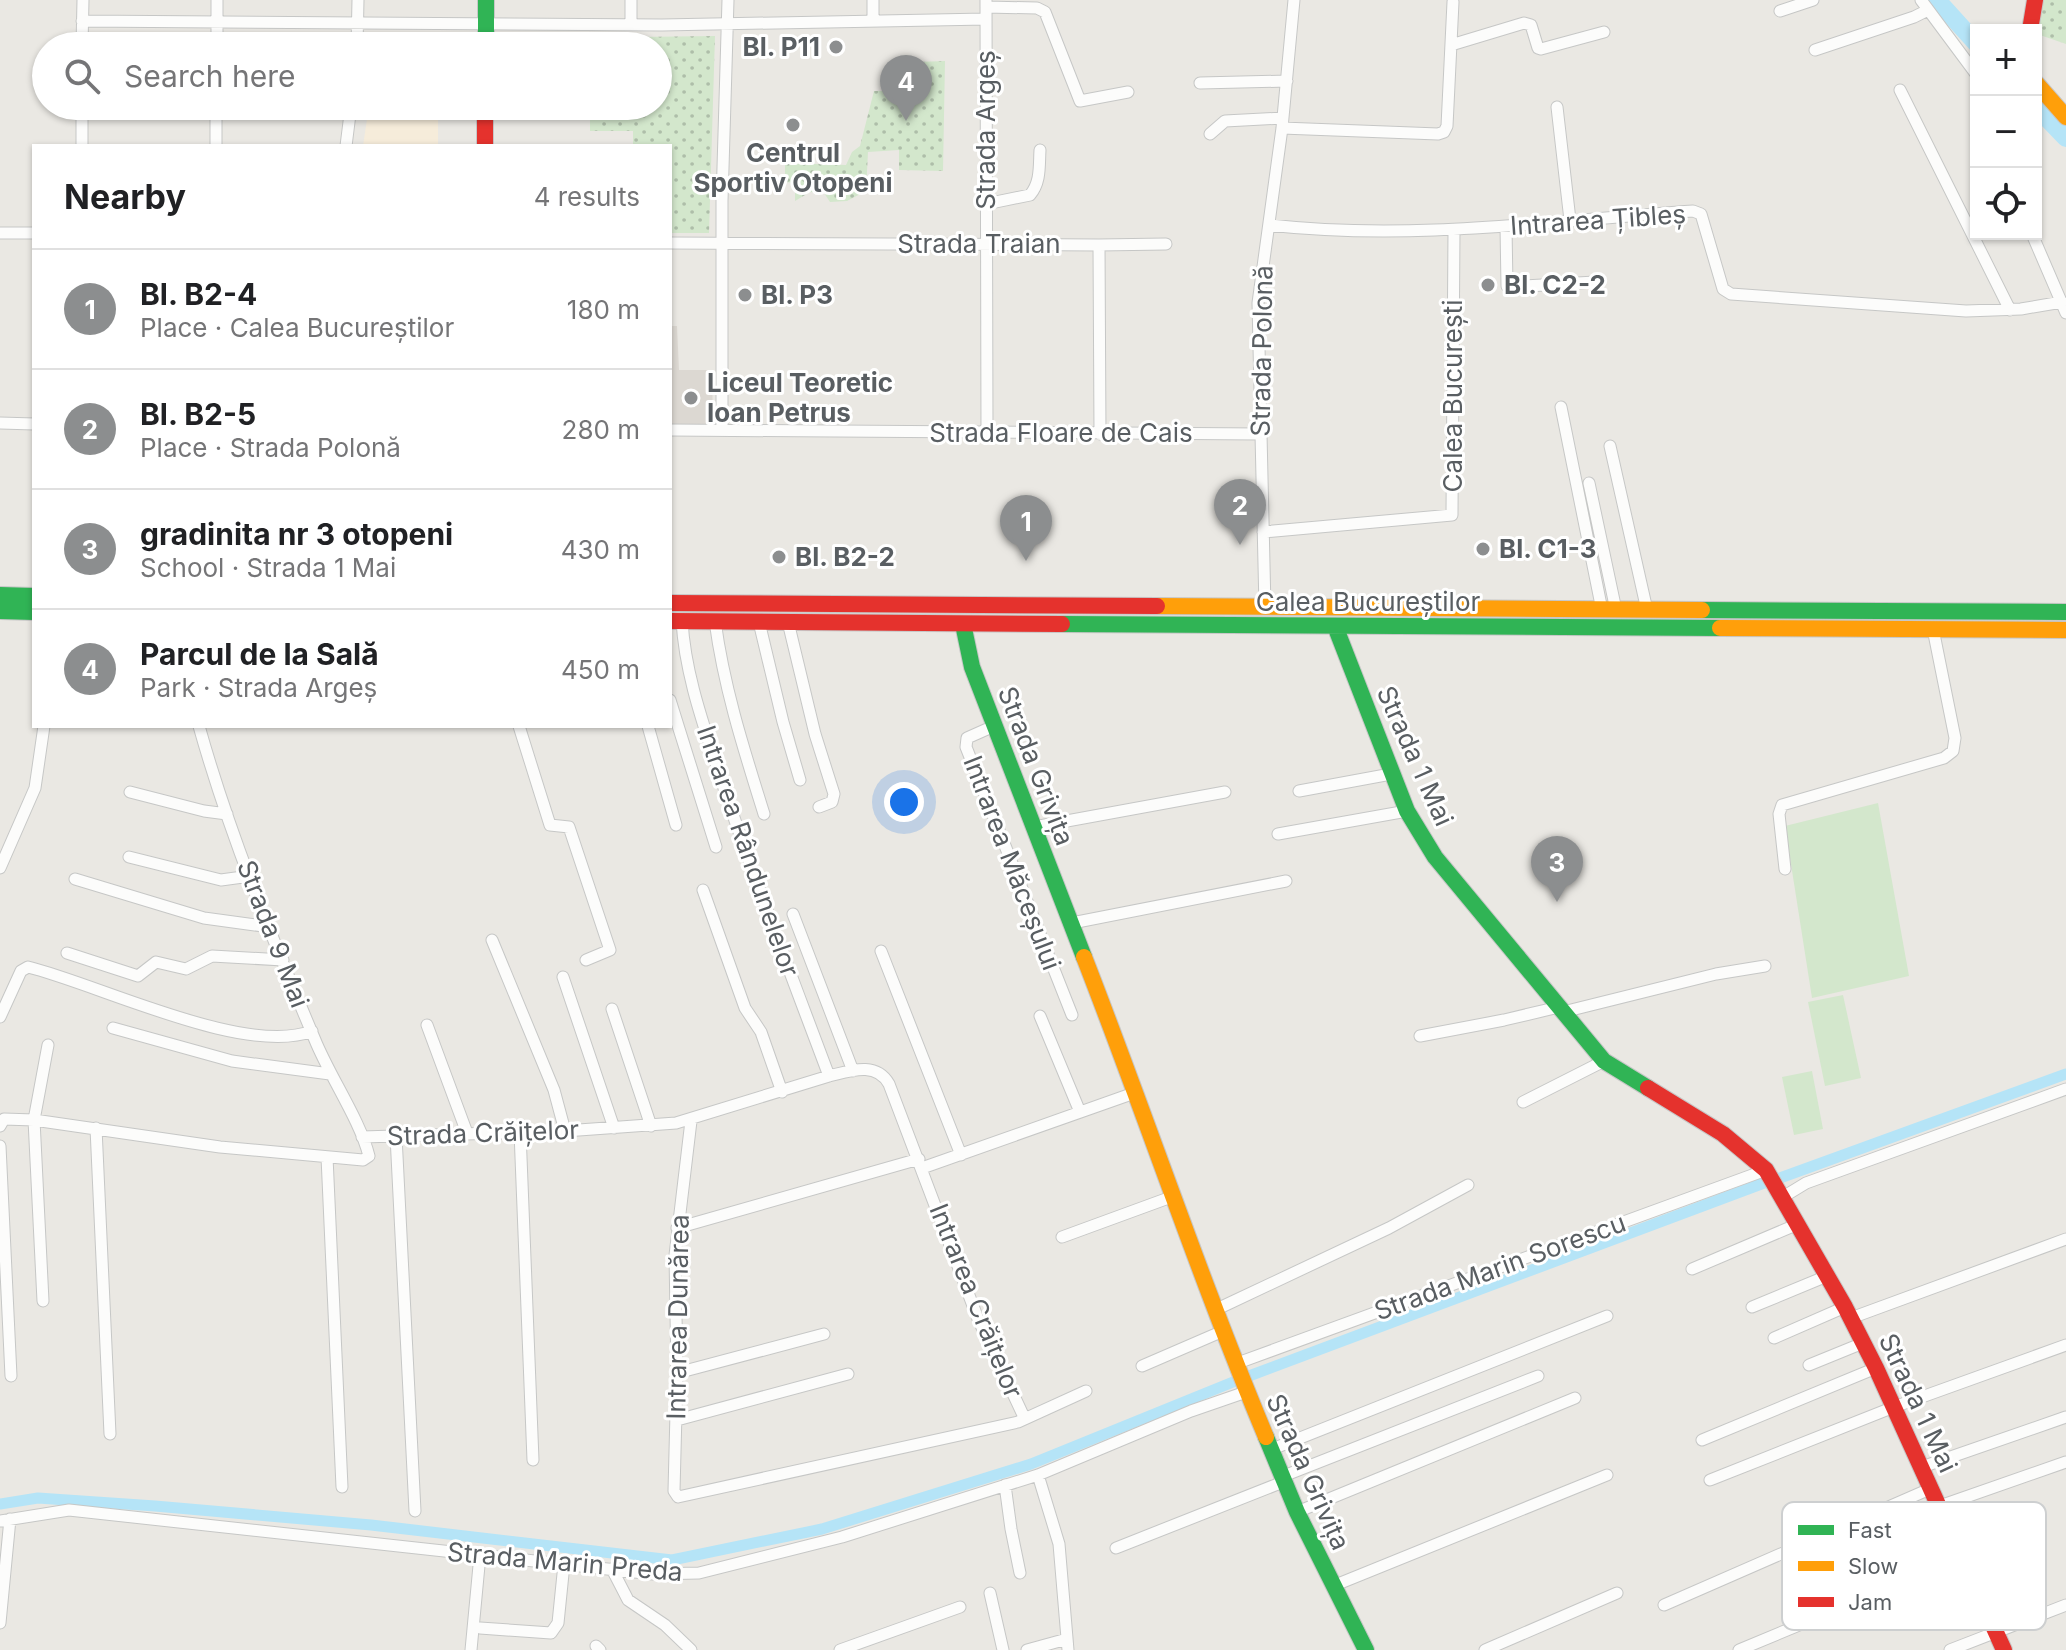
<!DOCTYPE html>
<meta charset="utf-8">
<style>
:root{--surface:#fff;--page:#f6f6f6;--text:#202124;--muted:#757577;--line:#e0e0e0;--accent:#8c8e8f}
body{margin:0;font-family:Inter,sans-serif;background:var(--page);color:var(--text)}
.controls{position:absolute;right:24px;top:24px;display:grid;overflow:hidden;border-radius:0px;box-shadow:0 2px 6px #0004}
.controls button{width:72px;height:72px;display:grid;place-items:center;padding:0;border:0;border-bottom:2px solid var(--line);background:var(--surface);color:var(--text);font:40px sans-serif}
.you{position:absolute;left:904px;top:802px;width:28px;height:28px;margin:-20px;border:6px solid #fff;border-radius:50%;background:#1a73e8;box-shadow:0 0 0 12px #1a73e833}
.badge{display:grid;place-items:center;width:52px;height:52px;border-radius:50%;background:var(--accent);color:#fff;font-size:26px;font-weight:700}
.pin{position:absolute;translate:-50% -66px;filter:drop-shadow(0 2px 4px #0008)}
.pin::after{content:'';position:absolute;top:42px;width:28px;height:24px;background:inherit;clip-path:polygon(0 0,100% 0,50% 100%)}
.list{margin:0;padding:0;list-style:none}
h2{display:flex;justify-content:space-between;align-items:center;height:104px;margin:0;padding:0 32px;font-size:34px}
h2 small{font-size:26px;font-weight:400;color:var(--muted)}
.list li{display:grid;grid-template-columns:52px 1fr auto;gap:24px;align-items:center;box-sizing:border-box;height:120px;padding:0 32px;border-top:2px solid var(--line)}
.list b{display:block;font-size:30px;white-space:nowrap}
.list p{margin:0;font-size:26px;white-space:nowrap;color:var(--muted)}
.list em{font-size:26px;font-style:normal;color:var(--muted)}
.icon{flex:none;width:44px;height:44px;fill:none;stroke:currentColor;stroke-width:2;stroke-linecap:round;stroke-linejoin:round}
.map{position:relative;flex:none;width:2066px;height:1650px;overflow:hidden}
.search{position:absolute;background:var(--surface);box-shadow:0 2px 6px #0004;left:32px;top:32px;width:640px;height:88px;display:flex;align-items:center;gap:20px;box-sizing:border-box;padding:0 28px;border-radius:44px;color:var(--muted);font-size:30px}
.panel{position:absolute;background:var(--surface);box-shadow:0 2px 6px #0004;left:32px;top:144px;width:640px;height:584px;border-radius:0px}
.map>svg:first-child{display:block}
</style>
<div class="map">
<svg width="2066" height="1650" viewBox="0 0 2066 1650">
<defs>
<pattern id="green-dots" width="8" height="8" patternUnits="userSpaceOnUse" patternTransform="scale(2)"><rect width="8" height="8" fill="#d3e7cc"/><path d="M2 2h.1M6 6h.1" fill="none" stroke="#aebea9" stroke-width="1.8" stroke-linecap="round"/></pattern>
</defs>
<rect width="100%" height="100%" fill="#eae8e3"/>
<path fill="#f6ecda" d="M369,106H438V146H363Z"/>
<path fill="#dcd8d2" d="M670,326H677L679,370H712L713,426L670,425Z"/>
<path fill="url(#green-dots)" d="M2043,0H2066V44L2037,34Z
M715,36L709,233H670V146H633V131H590V106H658V46H636V37Z
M945,61L943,171L899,170V150L868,152L866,191L847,201L830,202L824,193L810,192L795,201V183L785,182V163L846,165L852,152L860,146L874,91H889V68H906L916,62Z"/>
<path fill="#d3e7cc" d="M1878,803L1909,976L1812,998L1785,826Z
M1843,995L1861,1078L1825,1086L1808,1002Z
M1812,1071L1823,1129L1794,1135L1782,1077Z"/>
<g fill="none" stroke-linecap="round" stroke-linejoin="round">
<path stroke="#b5e4f7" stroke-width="11" d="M1780,1178L2066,1074
M1249,1376L1764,1183
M0,1504L38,1498L155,1506L371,1525L672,1560L822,1529L1031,1464L1233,1382"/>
<path stroke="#b5e4f7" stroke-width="18" d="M1937,0L1976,43
M2036,107L2066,138"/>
<defs>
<path id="street" d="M986,0L987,432
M1921,0L1976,74
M986,7L1037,8L1045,12L1080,101L1128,92
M1780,11L1813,0
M82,21L662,25L986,19
M873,21V0
M631,25V0
M1451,45L1524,23L1531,25L1538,48L1541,49L1604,32
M82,46L83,0
M217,46V0
M357,46L358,0
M1815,50L1914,17L1928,10
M1200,83L1287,81
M1900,90L2010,310
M1557,107L1570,220
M1282,128L1438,134L1444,132L1447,126L1453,2
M1210,134L1225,121L1283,118
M82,146V106
M216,146V106
M346,146L351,106
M986,204L1030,195C1041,182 1039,166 1040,150
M1269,225C1411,241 1551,221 1693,211L1701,214L1723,289L1731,294L1966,311L2021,309L2062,302
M1506,227L1507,286L1509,287L1595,282
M0,233H34
M2032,234L2066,313
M670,243L1099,245L1100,434
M1099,245L1166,244
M1561,407L1602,610
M0,423L34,424
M670,430L1260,434
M722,430V201L728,0
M1610,446L1647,610
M1589,483L1616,610
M1263,532L1452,515L1454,231
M1265,608L1258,303L1282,128L1294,0
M682,621C685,674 704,726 720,776C753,877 792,977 829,1076
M715,621C724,688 744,750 764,814
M759,622L783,722L800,780
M788,622L815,734L834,794L832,802L819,807
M670,700L716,847
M519,726L550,825L569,827L610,950L586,960
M648,726L676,825
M994,726L967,738L966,747L1072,1015
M1299,791L1391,774
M130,792L204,811L227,814
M1034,827L1225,792
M1278,834L1407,811
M129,857L221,880L250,876
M0,868L35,788L44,726
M1785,869L1779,814L1782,805L1944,758L1953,751L1955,738L1933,629
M75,879L204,918L270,927
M703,890L745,1008L761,1032L782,1092
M793,914L853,1071
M1072,923L1286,881
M492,940L554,1090L565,1131
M881,951L961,1155
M67,953L138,976L156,962L186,969L212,956L283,960
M563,977L614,1128
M612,1009L651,1126
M1563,1012L1716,974L1765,966
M1040,1016L1080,1112
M0,1017L21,971L28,967C98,984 245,1057 312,1031
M427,1025L467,1133
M113,1028L232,1061L330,1074
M1420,1036L1504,1020L1559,1007
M1523,1102L1604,1061
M691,1121L675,1255L677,1373L674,1491L678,1497L1018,1422L1086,1391
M0,1126L4,1119L34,1120L220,1147L363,1160L369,1156C360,1120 330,1077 315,1040C272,938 229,833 199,726
M96,1128L110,1434
M520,1132L533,1460
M396,1136L415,1511
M362,1137L565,1131L676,1123L829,1076C850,1071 876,1061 889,1084L978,1319L1024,1417
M0,1146L11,1376
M327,1157L342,1487
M922,1168L1137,1092
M1783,1197L1806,1183L2066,1089
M677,1228L919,1159
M1062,1237L1174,1196
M1692,1269L1798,1224
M43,1301L34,1120L48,1045
M1752,1307L1827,1276
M1215,1310L1389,1228L1468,1185
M1851,1318L2066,1239
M1774,1338L1845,1307
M1235,1364L1766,1170
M1809,1365L1863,1343
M1142,1366L1223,1331
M677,1373L824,1334
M677,1420L848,1374
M1702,1440L1876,1368
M1270,1450L1607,1316
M1922,1467L2066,1417
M1038,1475L1059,1544L1068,1650
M1281,1477L1538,1376
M1710,1480L1894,1407L2066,1345
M1005,1485L1011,1529L1020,1573
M1940,1506L2066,1462
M1297,1512L1575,1398
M0,1521L69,1510L653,1574L699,1573L842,1537L1038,1475L1191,1411L1246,1392
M1116,1548L1283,1482
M612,1569L628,1600L665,1625L691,1650
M1333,1586L1607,1475
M990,1593L1003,1650
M1664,1605L1932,1488
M0,1623L10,1519
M480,1628L551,1633L558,1623L564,1564
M596,1646L600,1650
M471,1650L480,1555
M840,1650L960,1607
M1027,1650L1067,1639
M1485,1650L1617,1593
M1739,1650L1963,1557
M1950,1650L2066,1605"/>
<path id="fast" d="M486,0V46
M0,595L34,596
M1702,610L2066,612
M0,611L34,612
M963,624L972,667L1084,957
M1062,624L1720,628
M1335,626L1407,811L1435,857L1604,1061L1648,1088
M1266,1437L1297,1512L1366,1650"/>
<path id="slow" d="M2036,83L2066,117
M1157,606L1702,610
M1720,628L2066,630
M1084,957C1146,1116 1200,1279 1266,1437"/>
<path id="jam" d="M2030,30L2035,0
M485,106V146
M670,603L1157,606
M670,621L1062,624
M1648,1088L1723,1134L1766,1170L1845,1307L1876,1368L2004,1650"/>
</defs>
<use href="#street" stroke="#c6c7c6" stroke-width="13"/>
<use href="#fast" stroke="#c7c7c7" stroke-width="18"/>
<use href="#slow" stroke="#c7c7c7" stroke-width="18"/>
<use href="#jam" stroke="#c7c7c7" stroke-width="18"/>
<use href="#street" stroke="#fcfcfb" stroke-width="11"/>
<use href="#fast" stroke="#30b455" stroke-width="16"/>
<use href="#slow" stroke="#ff9f0a" stroke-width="16"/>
<use href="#jam" stroke="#e5322d" stroke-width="16"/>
</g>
<g fill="#8c8e8f" stroke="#fff" stroke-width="3">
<circle cx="836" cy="47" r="8"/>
<circle cx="793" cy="125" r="8"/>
<circle cx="1488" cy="285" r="8"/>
<circle cx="745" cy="295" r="8"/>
<circle cx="691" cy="398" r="8"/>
<circle cx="1483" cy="549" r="8"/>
<circle cx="779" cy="557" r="8"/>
</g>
<g text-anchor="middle" stroke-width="6" stroke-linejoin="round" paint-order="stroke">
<g font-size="26" font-weight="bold" fill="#595e62" stroke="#fff" text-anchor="start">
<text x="820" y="56" text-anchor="end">Bl. P11</text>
<text x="793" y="162" text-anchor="middle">Centrul<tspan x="793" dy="30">Sportiv Otopeni</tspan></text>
<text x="1504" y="294">Bl. C2-2</text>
<text x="761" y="304">Bl. P3</text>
<text x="707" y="392">Liceul Teoretic<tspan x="707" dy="30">Ioan Petrus</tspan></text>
<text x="1499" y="558">Bl. C1-3</text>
<text x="795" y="566">Bl. B2-2</text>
</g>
<g font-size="26" fill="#595e62" stroke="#fff">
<text transform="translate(986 130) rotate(-90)" y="9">Strada Argeș</text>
<text transform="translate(1598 220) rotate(-4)" y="9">Intrarea Țibleș</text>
<text x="979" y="253">Strada Traian</text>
<text transform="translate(1262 351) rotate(-89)" y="9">Strada Polonă</text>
<text transform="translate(1453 396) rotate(-90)" y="9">Calea București</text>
<text x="1061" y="442">Strada Floare de Cais</text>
<text x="1368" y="611">Calea Bucureștilor</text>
<text transform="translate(1415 756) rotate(66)" y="9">Strada 1 Mai</text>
<text transform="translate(1036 766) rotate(69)" y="9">Strada Grivița</text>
<text transform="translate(748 851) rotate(71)" y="9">Intrarea Rândunelelor</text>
<text transform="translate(1012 863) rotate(69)" y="9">Intrarea Măceșului</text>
<text transform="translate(273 934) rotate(69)" y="9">Strada 9 Mai</text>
<text transform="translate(483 1133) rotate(-2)" y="9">Strada Crăițelor</text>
<text transform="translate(1500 1267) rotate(-20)" y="9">Strada Marin Sorescu</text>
<text transform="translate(976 1301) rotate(68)" y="9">Intrarea Crăițelor</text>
<text transform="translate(678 1317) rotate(-89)" y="9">Intrarea Dunărea</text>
<text transform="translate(1918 1403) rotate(65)" y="9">Strada 1 Mai</text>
<text transform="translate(1308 1472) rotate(66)" y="9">Strada Grivița</text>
<text transform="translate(565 1562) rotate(5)" y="9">Strada Marin Preda</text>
</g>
</g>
<rect x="1782" y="1502" width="264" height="128" rx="12" fill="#fff" stroke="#cdcfd0" stroke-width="2"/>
<rect x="1798" y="1525" width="36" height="10" fill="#30b455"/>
<rect x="1798" y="1561" width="36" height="10" fill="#ff9f0a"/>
<rect x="1798" y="1597" width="36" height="10" fill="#e5322d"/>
<g font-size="22" fill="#595e62">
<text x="1848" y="1538">Fast</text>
<text x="1848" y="1574">Slow</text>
<text x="1848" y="1610">Jam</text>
</g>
</svg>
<div class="controls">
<button>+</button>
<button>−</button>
<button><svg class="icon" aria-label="locate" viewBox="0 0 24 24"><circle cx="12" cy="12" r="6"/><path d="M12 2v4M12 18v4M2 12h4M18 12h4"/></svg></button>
</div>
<div class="you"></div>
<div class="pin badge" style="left:1026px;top:561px">1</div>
<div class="pin badge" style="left:1240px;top:545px">2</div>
<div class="pin badge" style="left:1557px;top:902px">3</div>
<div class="pin badge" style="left:906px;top:121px">4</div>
<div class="search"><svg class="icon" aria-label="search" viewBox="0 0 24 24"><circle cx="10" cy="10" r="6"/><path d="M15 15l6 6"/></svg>Search here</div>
<section class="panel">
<h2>Nearby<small>4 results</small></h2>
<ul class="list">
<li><span class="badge">1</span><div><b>Bl. B2-4</b><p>Place · Calea Bucureștilor</p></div><em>180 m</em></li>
<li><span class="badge">2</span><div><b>Bl. B2-5</b><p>Place · Strada Polonă</p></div><em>280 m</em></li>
<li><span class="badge">3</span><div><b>gradinita nr 3 otopeni</b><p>School · Strada 1 Mai</p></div><em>430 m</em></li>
<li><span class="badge">4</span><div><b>Parcul de la Sală</b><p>Park · Strada Argeș</p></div><em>450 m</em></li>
</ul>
</section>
</div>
